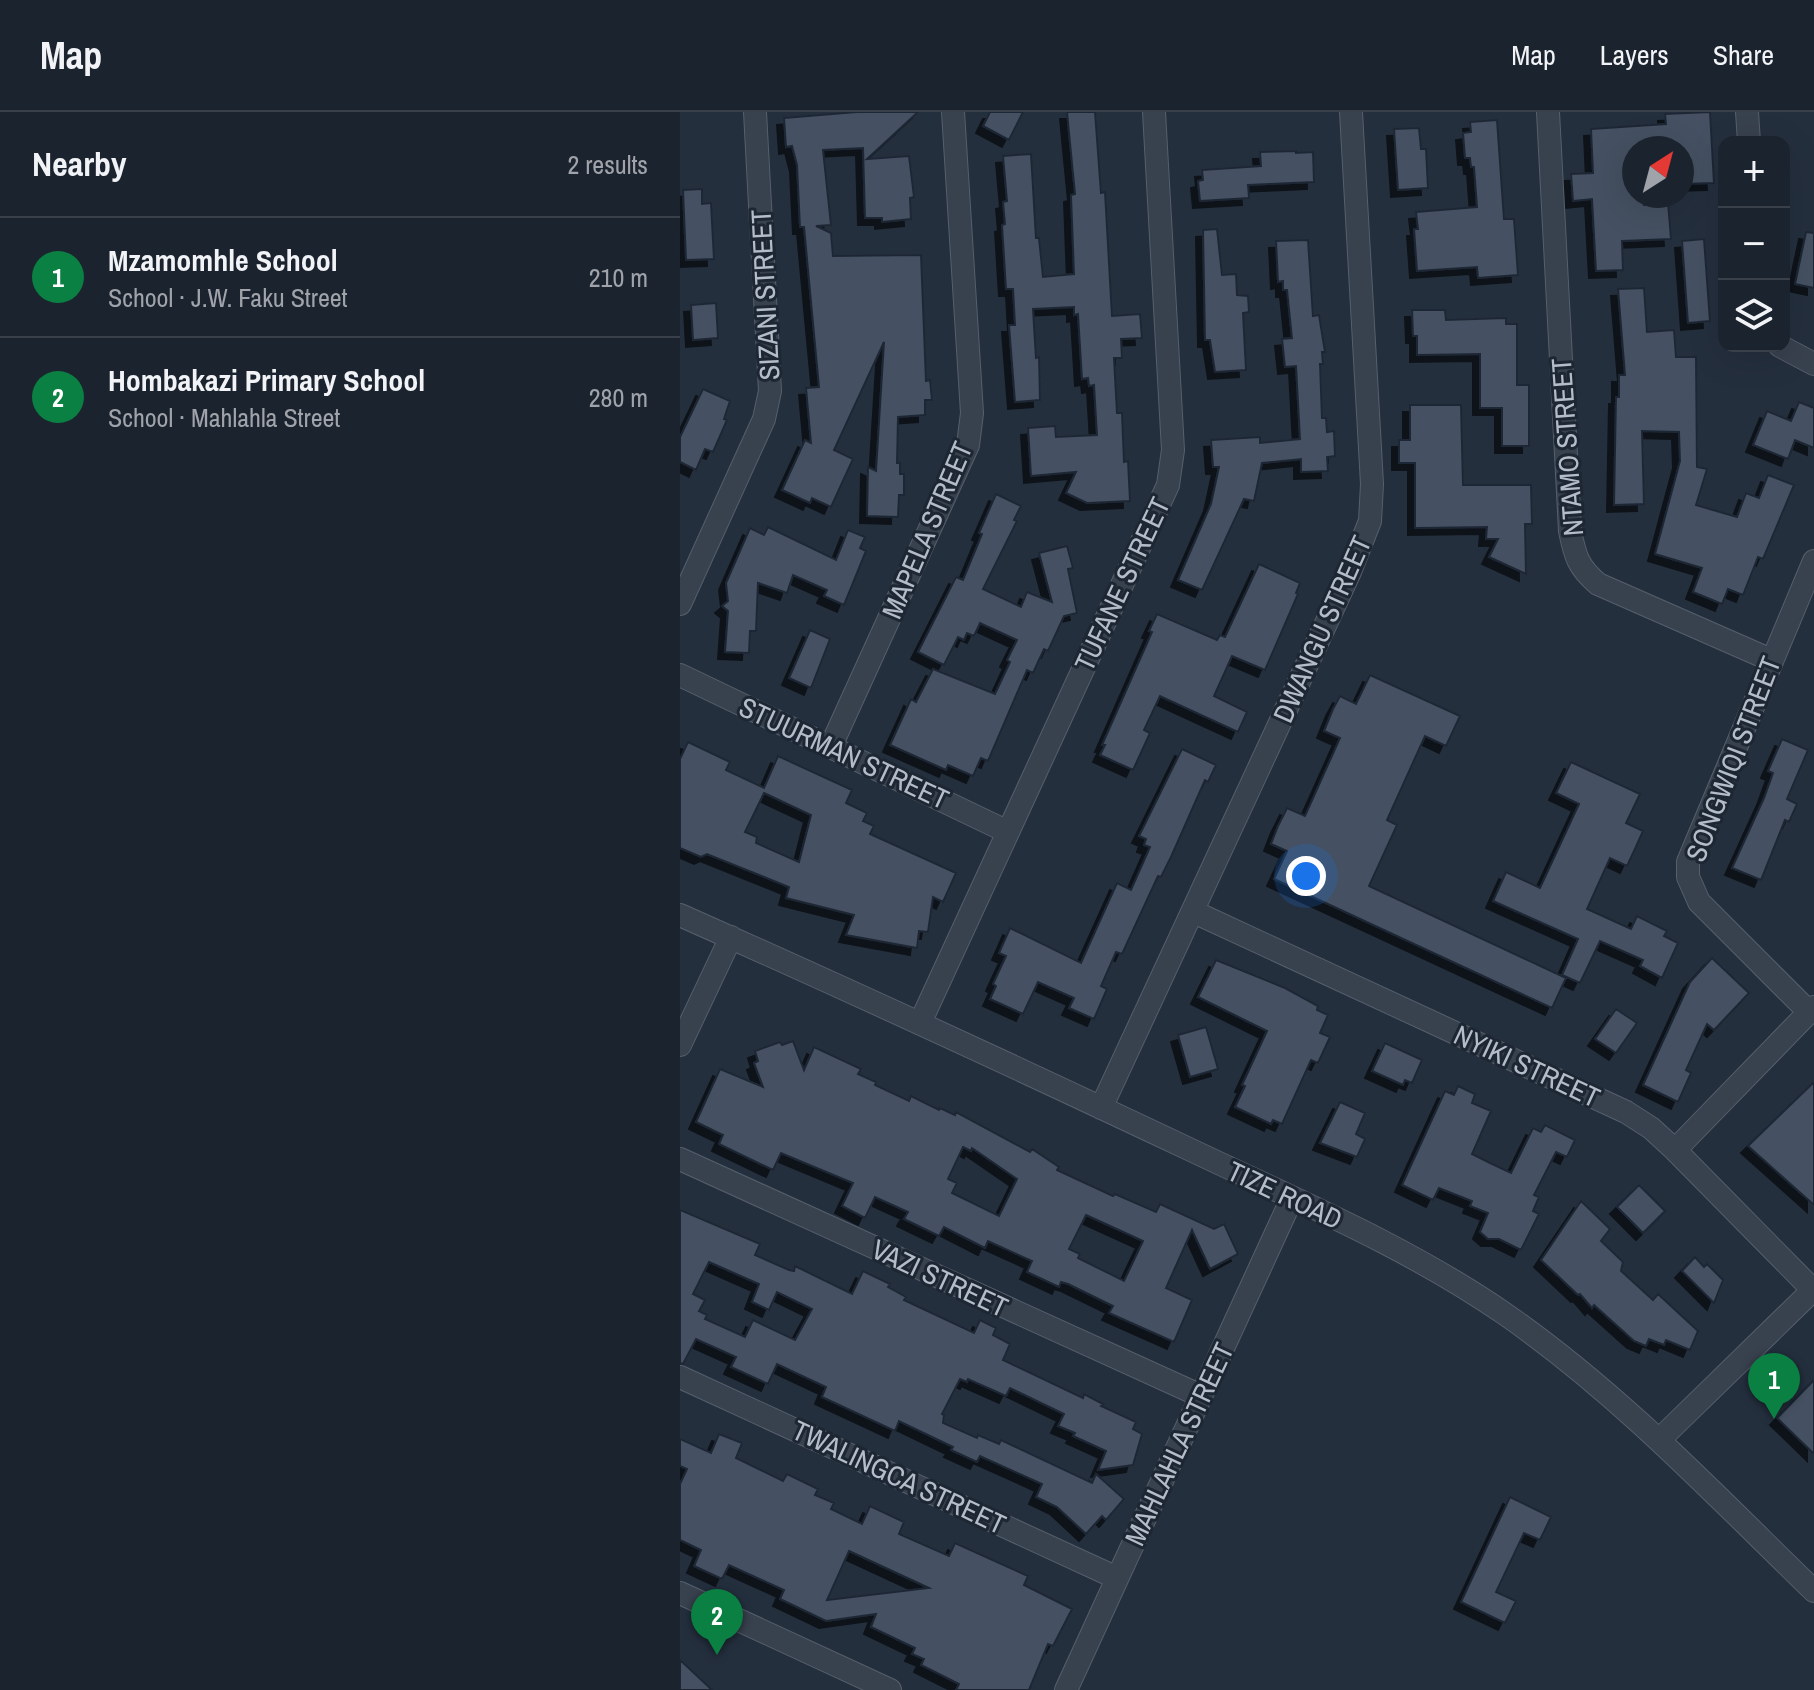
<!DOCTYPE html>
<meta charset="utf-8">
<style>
:root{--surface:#1b232e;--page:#242b36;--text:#f1f3f6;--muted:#a0a4aa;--line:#39404a;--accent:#0b8043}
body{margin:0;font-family:"Archivo Narrow",sans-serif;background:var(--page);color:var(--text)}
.controls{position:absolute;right:24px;top:24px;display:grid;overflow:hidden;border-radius:16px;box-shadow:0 8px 32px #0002}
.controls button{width:72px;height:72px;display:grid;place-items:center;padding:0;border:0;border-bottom:2px solid var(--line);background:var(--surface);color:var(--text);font:40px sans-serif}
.compass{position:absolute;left:942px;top:24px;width:72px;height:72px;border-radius:50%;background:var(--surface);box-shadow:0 8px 32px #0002;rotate:36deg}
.you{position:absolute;left:626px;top:764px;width:28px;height:28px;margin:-20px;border:6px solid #fff;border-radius:50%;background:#1a73e8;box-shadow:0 0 0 12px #1a73e833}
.badge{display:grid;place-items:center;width:52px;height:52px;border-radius:50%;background:var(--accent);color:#fff;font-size:26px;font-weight:700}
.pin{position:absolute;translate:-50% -66px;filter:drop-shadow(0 2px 4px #0008)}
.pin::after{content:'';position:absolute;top:42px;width:28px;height:24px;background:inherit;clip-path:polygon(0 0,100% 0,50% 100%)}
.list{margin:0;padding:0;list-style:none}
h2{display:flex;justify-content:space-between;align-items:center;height:104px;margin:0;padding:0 32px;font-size:34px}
h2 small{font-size:26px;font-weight:400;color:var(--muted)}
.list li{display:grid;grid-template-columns:52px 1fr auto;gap:24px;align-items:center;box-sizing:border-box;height:120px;padding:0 32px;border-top:2px solid var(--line)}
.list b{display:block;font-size:30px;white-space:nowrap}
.list p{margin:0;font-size:26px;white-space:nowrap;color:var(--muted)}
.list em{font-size:26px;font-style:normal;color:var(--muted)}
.icon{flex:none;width:44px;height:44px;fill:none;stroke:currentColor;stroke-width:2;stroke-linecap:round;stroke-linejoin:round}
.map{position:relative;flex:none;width:1134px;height:1578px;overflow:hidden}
header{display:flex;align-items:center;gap:48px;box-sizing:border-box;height:112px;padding:0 40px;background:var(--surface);border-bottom:2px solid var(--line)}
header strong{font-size:38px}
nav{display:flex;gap:44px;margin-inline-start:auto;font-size:28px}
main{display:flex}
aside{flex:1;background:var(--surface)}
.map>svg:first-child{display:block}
</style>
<header>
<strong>Map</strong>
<nav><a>Map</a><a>Layers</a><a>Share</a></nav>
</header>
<main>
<aside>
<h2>Nearby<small>2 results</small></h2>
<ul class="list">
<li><span class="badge">1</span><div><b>Mzamomhle School</b><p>School · J.W. Faku Street</p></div><em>210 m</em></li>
<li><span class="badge">2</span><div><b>Hombakazi Primary School</b><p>School · Mahlahla Street</p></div><em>280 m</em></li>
</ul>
</aside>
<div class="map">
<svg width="1134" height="1578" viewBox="0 0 1134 1578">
<defs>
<filter id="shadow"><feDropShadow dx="-7" dy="7" stdDeviation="0" flood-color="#0009"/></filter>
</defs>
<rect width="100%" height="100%" fill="#242f3e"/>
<path fill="#455162" stroke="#1f2835" stroke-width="2" fill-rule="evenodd" filter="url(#shadow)" d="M177,0H238L187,47L229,44L234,85L230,86L231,107L202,110V106H185L183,36L143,38L151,113L136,114L151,121L153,144L241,143L246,269L250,268L252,288H245V303L218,305L217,351H220V362H224V383H219L218,405L187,404L188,355L196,359L204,230L154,338L173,347L151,395L132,386L130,391L102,378L125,328L131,331L126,276L139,275L124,115H120L117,53L112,34L106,35L104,6Z
M310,0H343L329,28L303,14Z
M387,0H415L421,81L425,80L432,204L460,202L462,226L441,227L442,246H434L437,301H442L444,350L448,349L450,389L407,391L386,381L396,360L351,364L348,316L375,314L376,325L417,323L414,273L409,274L408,266L402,267L398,202L394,203V195L353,197L356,246L359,245L360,288L335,290L329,213H335L333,177H326L322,113L325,112L323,90L327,89L323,44L351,42L356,126H359L363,165L394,162L391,83L395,82Z
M1030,0L1034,71L1002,72V36H954V84H963L964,93L988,90L991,127L942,129L943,158L916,159L912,87L893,89L891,62L913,61L911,17L986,12L985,2Z
M817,8L824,107H834L838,163L798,166L797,155L737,159L734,117H738L736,100L797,95L794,55H791L790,46H785L783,21L791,20L790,10Z
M739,16L741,37H746L748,76L718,78L714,17Z
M616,39V41L633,40L634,70L568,73L569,86L520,89L518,69L523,68L522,58L581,54L580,40Z
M22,77V92L31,91L34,147L6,148L3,78Z
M537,117L542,163L556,162L557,183L568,184L569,200L563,201L566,258L535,260L530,228H525L523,118Z
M1126,120L1134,121V176L1115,172Z
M1024,127L1030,209L1008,211L1002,129Z
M628,128L633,204L639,203L645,240H642L643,252H640L642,306H646L647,320L654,319L655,344L647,345L648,359L621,360V347L582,351L574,389L564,387L522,478L498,468L531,392L539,355H533L531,328L580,325V331L620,327L616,254L605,255L602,227L612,226L607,178H603V169L598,170L596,129Z
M964,176L967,220L994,218L996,245H1016L1017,355L1027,357L1016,393L1057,405L1066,381L1079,386L1088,363L1114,373L1083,447L1078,445L1063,483L1048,477L1042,492L1013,480L1022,456L975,442L1000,349L999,320L962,319L964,392L934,393L936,285H939V263H945L938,177Z
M36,191L38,226L13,228L11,193Z
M732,198H765L766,208L826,206V212H837V273H849V334H822V296H800V242L737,243V224H733Z
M23,277L50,289L44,307L47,308L33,340L25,337L16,358L0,350V325Z
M1119,290L1134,296V336L1115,328L1108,347L1073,333L1087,299L1111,309Z
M730,293H781L783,373H851L852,412H845L846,462L809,445L818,427H806L807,415L735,416V351H719V328H730Z
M316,382L341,394L334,408L337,409L303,477L341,495L347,480L372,490L359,441L387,434L393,456L388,457L397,501L384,504L368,539L364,537L353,561L347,558L308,649L301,646L293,664L268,653L266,658L210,633L231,587L236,590L253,557L315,582L330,550L327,548L337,528L300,511L294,524L287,521L284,528L278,525L264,553L238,540L276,465L283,468L302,422L299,421Z
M88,415L156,448L168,418L185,425L180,436L186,439L164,493L144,484L147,478L113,463L107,481L78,471L76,519H70L69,541L45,540L48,499L42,494L48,489L46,471L70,416L84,423Z
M579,452L620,471L616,481L618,482L585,558L552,544L534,584L567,600L558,620L480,584L464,618L470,621L453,658L420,643L425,633H422L472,520L469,519L477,502L537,528L540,523L545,525Z
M130,518L150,527L131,576L109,566Z
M690,563L780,604L766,634L745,624L707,708L717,713L689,774L886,866L872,896L594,767L607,739L591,732L598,714L607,696L625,704L660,626L644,619L653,597L660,584L676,592Z
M1102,627L1128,638L1107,687L1117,692L1109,710L1105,708L1081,768L1052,756L1084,686L1093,661L1088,659Z
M8,630L50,650L46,658L84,676L98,644L172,678L166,691L187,701L183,709L194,714L190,722L276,761L263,790L253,785L248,820L239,819L237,836L166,823L174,803L106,786L109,775L27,742L21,745L0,736V647ZM84,681L131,703L119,750L76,731L77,725L65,720Z
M502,637L536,653L528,670L525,668L491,745L481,765L478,764L442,842L436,840L421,874L427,877L414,907L389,896L394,886L358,870L343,902L310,887L316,874L313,872L326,844L319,841L330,816L401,851L437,771L451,778L470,735L464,733L466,727L459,724Z
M891,650L960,682L946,711L963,719L955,737L947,754L930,746L907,797L951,817L957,804L987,819L984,824L998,831L982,866L960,854L963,848L920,829L900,871L882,863L898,827L813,789L826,760L860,776L899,692L876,681Z
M1032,846L1069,881L1034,918L1027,912L1006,958L1011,961L998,990L963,973L1010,870Z
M536,848L605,876L638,894L637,898L648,903L640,921L650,925L638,951L631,948L602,1012L593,1008L591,1012L555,995L565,974L562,973L587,919L518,885Z
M936,897L957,911L936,941L915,927Z
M526,915L538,957L510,965L498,923Z
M113,929L124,958L134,935L181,957L178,962L196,970L195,973L229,989L231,984L259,998L260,996L275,1003L276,1000L350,1040L352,1037L379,1055L377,1058L433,1084L435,1082L476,1100L480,1092L534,1117L544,1112L558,1142L530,1157L512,1118L486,1176L512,1188L494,1230L429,1201L433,1194L388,1172L381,1170L379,1175L347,1160L352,1149L308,1129L305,1136L264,1115L259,1124L224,1107L228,1100L195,1085L185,1106L162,1094L173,1071L101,1041L93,1058L39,1032L43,1023L16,1010L40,957L83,975L74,951L78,949L75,939L100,930L102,933ZM283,1035L291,1039L292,1036L337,1067L319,1104L272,1081L277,1071L268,1067ZM406,1103L463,1129L444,1169L398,1146L400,1142L389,1137Z
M705,931L742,948L732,971L725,968L723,973L692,959Z
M1134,970V1093L1068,1034Z
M778,974L795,982L792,991L811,999L792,1042L808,1050L831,1061L853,1016L861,1020L865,1013L895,1028L887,1045L876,1040L854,1083L859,1085L853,1099L859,1102L841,1138L819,1127H808L800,1120L808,1101L790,1094L792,1089L759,1076L753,1088L722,1073L765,979L774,983Z
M660,990L685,1001L676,1022L685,1027L677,1045L640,1031Z
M959,1073L985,1099L963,1121L937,1095Z
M901,1089L930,1117L921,1129L943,1150L941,1159L973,1188L978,1182L1018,1219L1010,1238L986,1228L984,1233L969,1227L966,1234L954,1229L914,1193L912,1196L900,1182L898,1183L861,1148Z
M0,1098L80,1132L75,1143L109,1158L114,1159L115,1154L172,1182L183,1159L210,1172L208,1175L226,1185L224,1188L294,1221L300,1208L316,1216L313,1223L330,1232L323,1248L403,1286L404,1282L423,1292L421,1294L456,1310L453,1317L462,1322L453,1353L418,1358L426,1339L393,1324L395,1321L378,1314L384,1302L330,1276L326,1284L288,1267L287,1270L280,1267L262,1302L264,1303L263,1311L297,1326L298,1323L319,1332L321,1328L412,1371L416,1362L444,1387L426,1408L422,1404L406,1422L377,1395L356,1385L362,1372L300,1344L297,1350L271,1338L273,1335L219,1309L215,1319L142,1285L146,1275L97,1252L88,1272L51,1255L56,1245L16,1227L3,1252L0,1251ZM29,1150L79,1172L72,1190L89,1198L97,1180L132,1197L115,1228L73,1208L65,1225L25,1207L27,1203L19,1199L25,1188L13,1182Z
M1015,1145L1024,1155L1027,1152L1043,1168L1034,1191L1002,1159Z
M1134,1268V1342L1097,1306Z
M39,1322L62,1331L56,1346L103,1369L107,1362L138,1377L135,1383L154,1391L151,1397L182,1412L190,1394L224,1410L219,1422L269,1444L275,1431L348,1464L344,1473L392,1497L373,1534L368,1532L349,1578H276L279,1572L241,1553L244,1547L232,1542L235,1536L191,1515L196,1502L146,1509L100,1487L104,1478L49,1453L42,1467L14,1454L21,1438L0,1428V1372L7,1357L0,1354V1327L31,1341ZM169,1439L249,1476L147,1488Z
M830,1385L871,1405L860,1428L844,1421L816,1480L836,1489L825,1511L781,1490Z
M0,1548L32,1578H0Z"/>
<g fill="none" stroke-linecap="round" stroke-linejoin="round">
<defs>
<path id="street" d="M868,0L890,419C895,444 898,455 918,472L1091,548
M1067,0L1069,30
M1100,234L1134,252
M0,492L84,307L90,279L75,0
M0,563L328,720
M151,634L288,333L292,301L273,0
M514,800L946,1000L971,1016L995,1038L1133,1178
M0,803C171,879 342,958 511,1038C618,1089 728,1135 825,1202C939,1281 1035,1383 1134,1479
M1130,901L1019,790L1008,765V750L1134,449
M240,911L488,373L493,338L474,0
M0,933L51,825
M421,996L669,462L690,409L692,372L671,0
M995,1038L1134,895
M0,1047L521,1284
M0,1265L437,1466
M979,1328L1134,1177
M0,1481L210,1578
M386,1578L612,1086"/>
</defs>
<use href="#street" stroke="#565f6c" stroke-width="24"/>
<use href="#street" stroke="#38414e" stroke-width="22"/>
</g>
<g text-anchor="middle" stroke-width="6" stroke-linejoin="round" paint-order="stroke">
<g font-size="28" fill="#b4bcc9" stroke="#1d2633">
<text transform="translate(85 183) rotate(-93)" y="10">SIZANI STREET</text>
<text transform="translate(887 335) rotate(-94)" y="10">NTAMO STREET</text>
<text transform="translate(247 418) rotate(-67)" y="10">MAPELA STREET</text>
<text transform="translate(442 472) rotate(-65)" y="10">TUFANE STREET</text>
<text transform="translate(642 517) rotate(-66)" y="10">DWANGU STREET</text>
<text transform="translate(164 641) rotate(25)" y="10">STUURMAN STREET</text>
<text transform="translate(1053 647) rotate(-69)" y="10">SONGWIQI STREET</text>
<text transform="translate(847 954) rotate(25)" y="10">NYIKI STREET</text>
<text transform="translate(605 1083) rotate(25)" y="10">TIZE ROAD</text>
<text transform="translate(260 1166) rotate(25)" y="10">VAZI STREET</text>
<text transform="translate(499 1332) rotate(-65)" y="10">MAHLAHLA STREET</text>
<text transform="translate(219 1365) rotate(25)" y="10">TWALINGCA STREET</text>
</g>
</g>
</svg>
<div class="controls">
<button>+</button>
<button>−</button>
<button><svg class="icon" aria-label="layers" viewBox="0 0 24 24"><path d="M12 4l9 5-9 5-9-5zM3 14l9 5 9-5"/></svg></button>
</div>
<svg class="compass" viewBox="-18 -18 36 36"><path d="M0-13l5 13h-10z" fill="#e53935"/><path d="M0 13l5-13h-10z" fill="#a0a4aa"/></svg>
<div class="you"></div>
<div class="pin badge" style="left:1094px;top:1307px">1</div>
<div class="pin badge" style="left:37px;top:1543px">2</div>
</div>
</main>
